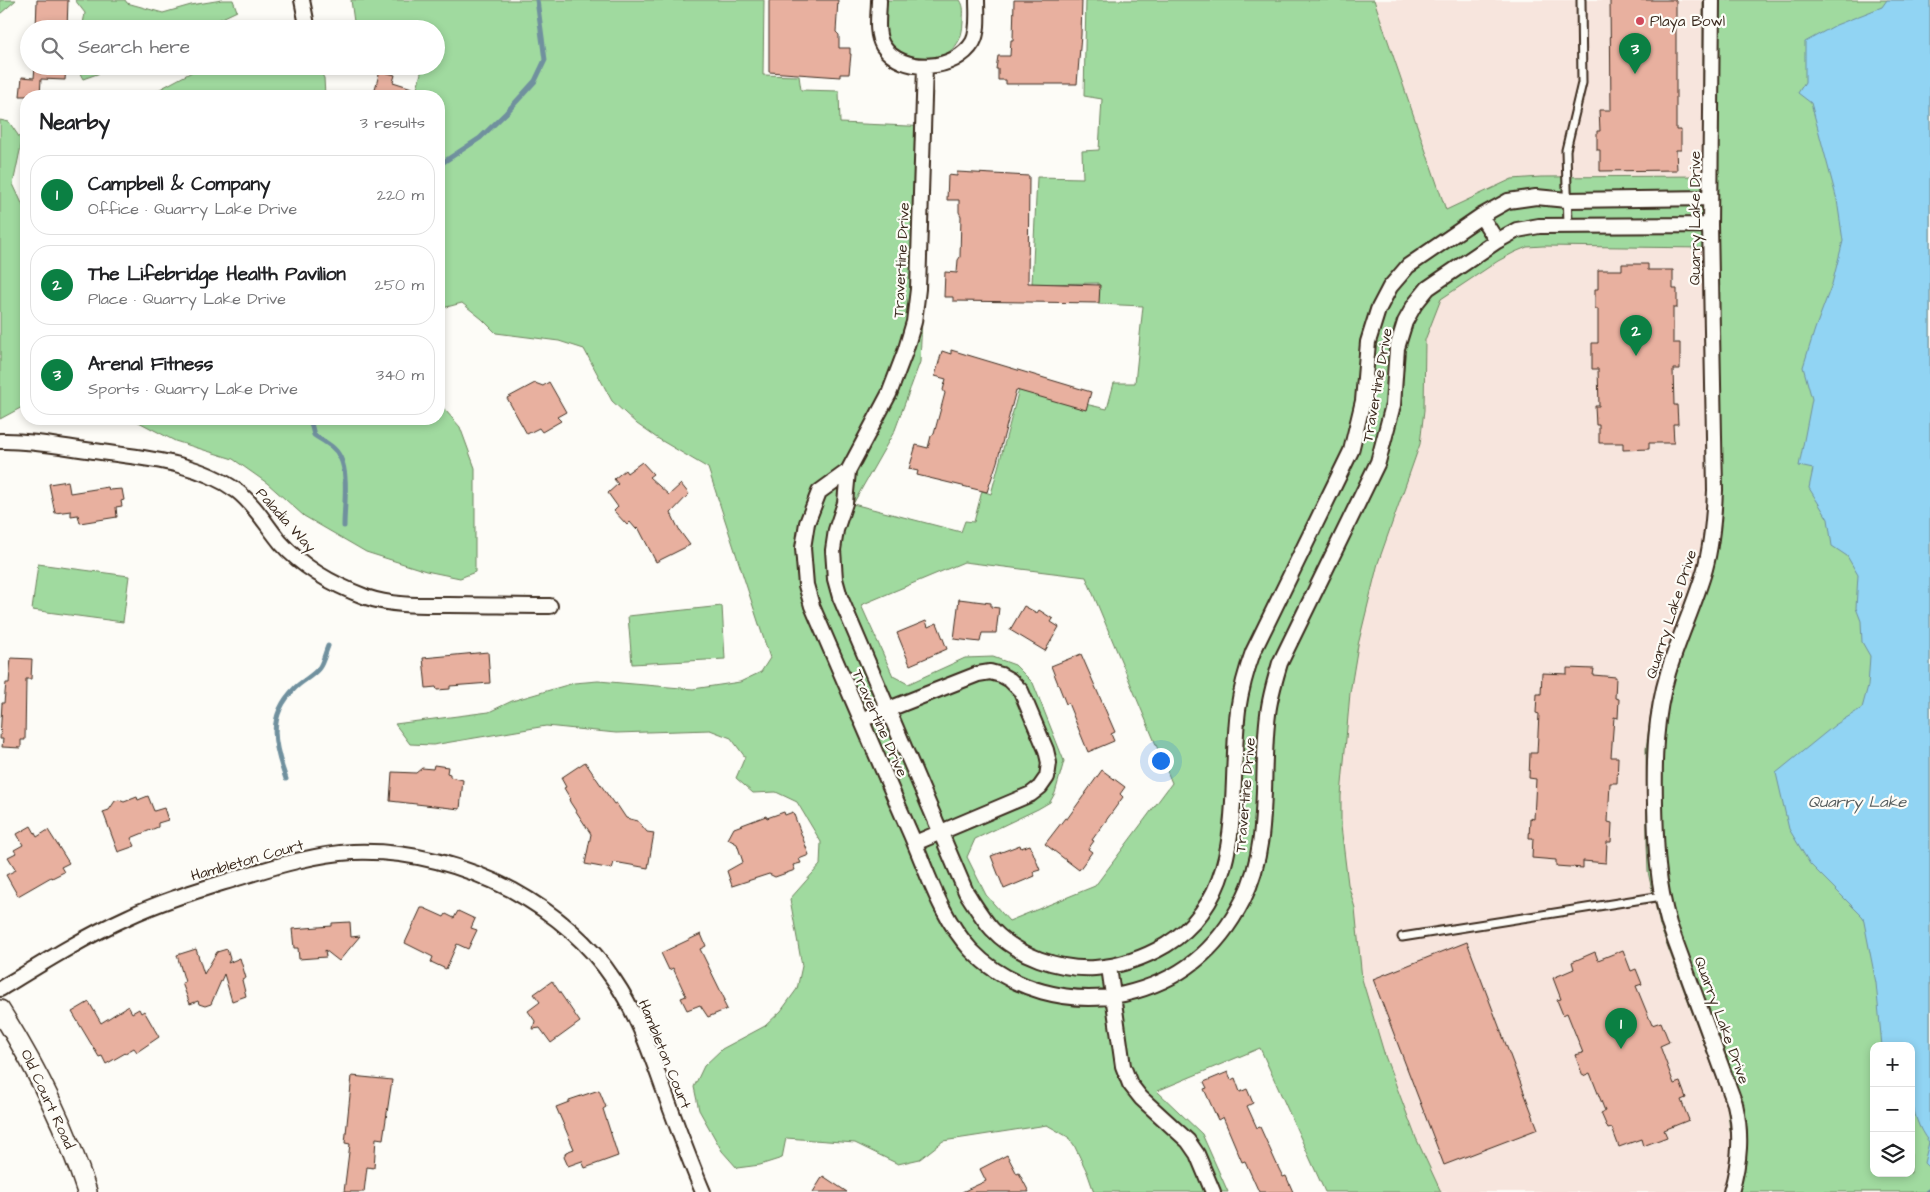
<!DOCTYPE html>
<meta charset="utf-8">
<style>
:root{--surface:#fff;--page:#f6f6f6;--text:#202124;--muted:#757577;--line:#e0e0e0;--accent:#0b8043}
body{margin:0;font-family:"Architects Daughter",sans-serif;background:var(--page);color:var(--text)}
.controls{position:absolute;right:15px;bottom:15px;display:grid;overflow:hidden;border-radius:10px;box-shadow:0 2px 8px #0003}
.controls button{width:45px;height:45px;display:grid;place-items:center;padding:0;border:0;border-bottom:1px solid var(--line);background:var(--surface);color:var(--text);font:25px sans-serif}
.you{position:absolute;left:1160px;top:760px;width:18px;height:18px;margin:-12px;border:4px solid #fff;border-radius:50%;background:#1a73e8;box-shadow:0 0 0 8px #1a73e833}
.badge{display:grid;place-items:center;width:32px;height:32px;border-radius:50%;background:var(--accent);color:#fff;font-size:16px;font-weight:700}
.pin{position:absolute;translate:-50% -41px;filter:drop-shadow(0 1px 2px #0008)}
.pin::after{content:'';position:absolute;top:26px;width:18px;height:15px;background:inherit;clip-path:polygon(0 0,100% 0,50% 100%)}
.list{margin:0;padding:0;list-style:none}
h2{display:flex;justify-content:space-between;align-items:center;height:65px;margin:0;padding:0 20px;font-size:21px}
h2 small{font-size:16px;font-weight:400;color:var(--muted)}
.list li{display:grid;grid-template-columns:32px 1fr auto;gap:15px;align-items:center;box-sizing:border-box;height:80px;margin:0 10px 10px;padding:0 10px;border:1px solid var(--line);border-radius:20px}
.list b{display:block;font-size:19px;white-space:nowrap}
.list p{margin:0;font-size:16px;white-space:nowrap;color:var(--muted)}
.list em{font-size:16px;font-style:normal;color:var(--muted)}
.icon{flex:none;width:28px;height:28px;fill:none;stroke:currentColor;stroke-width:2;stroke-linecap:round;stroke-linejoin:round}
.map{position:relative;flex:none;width:1930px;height:1192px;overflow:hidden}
.search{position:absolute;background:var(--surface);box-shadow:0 2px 8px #0003;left:20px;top:20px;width:425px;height:55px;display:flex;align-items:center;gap:12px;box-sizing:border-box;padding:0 18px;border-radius:28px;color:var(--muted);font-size:19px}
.panel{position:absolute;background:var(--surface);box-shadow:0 2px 8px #0003;left:20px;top:90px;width:425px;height:335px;border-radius:20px}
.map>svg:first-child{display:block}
</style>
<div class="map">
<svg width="1930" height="1192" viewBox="0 0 1930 1192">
<rect width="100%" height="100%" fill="#fdfcf7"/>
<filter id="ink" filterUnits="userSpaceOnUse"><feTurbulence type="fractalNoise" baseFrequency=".02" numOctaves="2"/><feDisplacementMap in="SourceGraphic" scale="10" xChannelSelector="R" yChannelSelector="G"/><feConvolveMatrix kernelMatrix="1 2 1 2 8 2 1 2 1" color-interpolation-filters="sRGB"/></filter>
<g filter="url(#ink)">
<path fill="#f7e5dd" d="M1374,0H1703L1704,176L1541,177L1512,179L1446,210Z
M1543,246L1705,248L1708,489L1706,525L1698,566L1660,672L1651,711L1648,872L1660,926L1727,1106L1732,1146L1731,1167L1724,1192H1435L1350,963L1340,858L1341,779L1346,725L1355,657L1365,608L1374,575L1420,444L1424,410L1425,340L1440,299L1498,261L1515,252L1527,247Z"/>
<path fill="#a0da9f" stroke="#6e825e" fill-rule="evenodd" d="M0,0H16L0,14Z
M75,0H125L127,3L163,13L191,5L222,0H233L237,11L199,29H82L85,13Z
M351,0H764L763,75L799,76L801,90L839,91L840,123L931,127L920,362L895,430L853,504L961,532L965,521L974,522L982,491L991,494L1019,389L1107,409L1114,383H1135L1143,306L1098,304V283L1032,284L1037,177L1083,178L1082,151L1099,150L1102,99L1084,96L1086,0H1374L1446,210L1512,179L1541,177L1703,176V0H1930V1192H1724L1731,1167L1732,1146L1727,1106L1660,926L1648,872L1647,844L1646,749L1651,711L1660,672L1698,566L1706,525L1708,489L1705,248L1543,246L1527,247L1515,252L1498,261L1441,299L1425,340L1424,410L1420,444L1378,563L1358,645L1350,693L1341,796V826L1348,884L1355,908L1362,979L1385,1056L1416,1138L1441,1192H1325L1260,1048L1157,1091L1202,1134L1228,1192H1094L1087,1172L1074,1145L1068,1137L1047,1125L943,1141L920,1159L898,1164L855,1143L786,1138L782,1158L760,1165L737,1168L722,1151L699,1110L694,1087L704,1066L722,1049L765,1026L781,1011L797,989L802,966L790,899L820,865L821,842L797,802L776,792L753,793L736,778L745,757L731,738L710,730L616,733L546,726L433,745L410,744L395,724L489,712L512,701L574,683L598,681L693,689L740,682L761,672L770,658L708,468L657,438L637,424L612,401L584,349L559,341L496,333L482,319L462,303L439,309V96H415L421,73L417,66H436V29H355ZM964,562L1086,577L1172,783L1095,886L1009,921L986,895L967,857L975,839L1038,809L1050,802L1055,793L1064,761L1033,683L1015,665L993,657L965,658L908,684L893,676L861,605ZM1874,1046H1911V1173H1874Z
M886,0H960C965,7 963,14 963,22C962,51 944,59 918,57C908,56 898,54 891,45C885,38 884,28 884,19C885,13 884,5 886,0Z
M76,66H120L83,79Z
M203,66H317L324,78L325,96H147Z
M0,120L9,122L22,141L13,184L26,212V405L0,419Z
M439,403L460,427L475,468V572L460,578L426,571L366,552L304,516L267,483L233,459L175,441L133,419H439Z
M38,564L129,576L123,622L32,610Z
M722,606L725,659L632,664L628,616Z"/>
<path fill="#91d4f3" stroke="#6f909e" d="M1887,0H1930V1169L1924,1163L1929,1142C1907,1115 1911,1079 1911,1046H1882L1876,983L1863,917L1810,864L1789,829L1776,773L1835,725L1862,708L1868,686L1870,656L1862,642L1861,621L1856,608L1858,575L1847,556L1832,546L1828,519L1809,488L1813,469L1799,466L1812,399L1803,367L1815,329L1832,284L1843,241L1837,200L1811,103L1798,93L1805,82V42L1836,25L1882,7Z"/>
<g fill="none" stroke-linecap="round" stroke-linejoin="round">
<path stroke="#6f909e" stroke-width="5" d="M439,165L480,138L506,113L535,81L545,60L537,0
M310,419L314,435C323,441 335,446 340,457C349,474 344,507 344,526
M286,779C274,745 266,717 295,688C302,681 313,676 319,668C323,663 325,653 328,646
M1927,1192L1930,1190"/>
</g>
<path fill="#e8b09f" stroke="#3b2a1e" d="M37,0H68L67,29H36Z
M769,0H838L836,32L839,35V48H850V54H851L849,74H840V77L769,72Z
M1014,0H1082L1081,35L1077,84H1006V80H998V69H996L998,56H1010L1011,40H1013Z
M1610,0H1676V130H1681V150H1676L1677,170L1600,171V150H1597V131H1600L1599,110H1611Z
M35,66H66L65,80L41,79L40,96H20L22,77L34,78Z
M380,71L395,75L393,82L428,93V96H373Z
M957,172L1029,176L1028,283L1100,285L1099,303L953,301V297H944L945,272L957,273L958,260L960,257L961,216L959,212V200H947L948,175L957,176Z
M1622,264H1648V270H1673V289H1677V308H1673V343H1680V369H1673L1674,405H1677L1678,424H1673L1674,443H1649V449L1623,450V443H1599V425H1596L1595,406H1599L1598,369H1592V343H1598V309H1595V289H1598V270H1622Z
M951,350L1091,392L1086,410L1016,390L997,462L987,492L917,475L918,471L909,469L916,445L928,448L931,436L934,434L945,393L943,390L946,379L935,376L942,351L951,354Z
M549,382L566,412L557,417L561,421L542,432L539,428L527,434L507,398L535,383L543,386Z
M642,462L653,474L649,477L669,495L681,484L689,494L671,513L679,530L690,545L656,562L638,527L636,529L630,522L627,525L614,511L618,507L608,493L618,484L614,479L625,470L627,473Z
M68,481L70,493L108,487L109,490L122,489L124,500L121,501L122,506L116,507L117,517L80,523L78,515L71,516V511L55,513L49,484Z
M959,599L991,603V607L999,608L996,633H982L980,642L954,639Z
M1024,606L1037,613L1039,610L1053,619L1051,622L1059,627L1045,651L1010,630Z
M926,621L928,627L937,623L947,649L910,665L897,633Z
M488,652L490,683L450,686V689L437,690L436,687L426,688L423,658Z
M1081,654L1115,732L1111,734L1114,741L1088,752L1068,703L1066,704L1051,666Z
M11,658L32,659L31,679H26L25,740H21V748L2,747L3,739H0L2,703H4L6,683H9Z
M1567,668L1594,669L1593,675L1616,677L1615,698L1619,699L1618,718L1614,717L1611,757H1618L1617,783H1610L1608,822L1612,823L1611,842H1607L1606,863L1583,861V868L1556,866V860L1532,858L1533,838H1529L1530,818L1534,819L1536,779L1529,778L1530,753H1537L1539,714L1536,713L1537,694H1541L1542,673L1567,674Z
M585,762L614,804L616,803L626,818L638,821L647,832L654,833L648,868L614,862L612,869L585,864L591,834L570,802L569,799L570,798L564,788L566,787L561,778Z
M434,765L448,767L447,773L450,774V777L463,780L460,809L390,801L392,772L416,773L422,768L433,769Z
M1102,770L1125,787L1120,794L1123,797L1092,840L1094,841L1088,849L1092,852L1079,870L1045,844L1065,818L1067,819Z
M148,796L154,811L164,808L168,820L158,823V827L131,838L135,846L118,852L103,812L109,810L115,801L119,800L124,802L137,797L138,800Z
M784,812L785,815L793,812L809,855L799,859L801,863L793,865L795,870L775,877L769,874L732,886L727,871L743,862L737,844L728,839L734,828L766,816L767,818Z
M31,826L37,837L48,830L69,863L61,867L64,872L52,878L51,877L18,896L6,875L16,870L8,857L16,853L14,850L23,845L17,834Z
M1020,845L1021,848L1030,845L1040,870L1033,872L1035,876L1004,889L991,856Z
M421,908H424L444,917L446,914L454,918L458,911L475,919L471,928L477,930L468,949L457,944L446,969L431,962L433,957L405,943Z
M350,922L351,937L360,936L339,961L325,950L326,957L299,959L298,948H294L292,929L332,926V923Z
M701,934L706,946L700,949L725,1000L723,1001L727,1009L708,1017L700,1005L687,1010L681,998L686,996L673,968L669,970L661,953Z
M1467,942L1538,1129L1444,1165L1373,979Z
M196,949L204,974L217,952L227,949L230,959L228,963L240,958L246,978L242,980L246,996L232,1001L224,974L211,1004L205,1006L199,1004L198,1001L190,1004L182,983L185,982L177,955Z
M1623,950L1631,971L1636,969L1642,984L1636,986L1652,1025L1661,1022L1669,1042L1660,1046L1674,1084L1680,1082L1686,1098L1681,1100L1689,1120L1664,1130L1667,1137L1643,1146L1641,1139L1619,1147L1612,1128L1608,1129L1601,1113L1605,1111L1590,1073L1583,1076L1575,1055L1583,1053L1567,1013L1563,1015L1557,1000L1561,999L1553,978L1574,969L1572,962L1595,952L1598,960Z
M552,981L580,1022L551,1043L540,1028L533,1029L535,1021L528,1011L540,1002L534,994Z
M89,1002L101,1023L128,1006L132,1013L139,1009L141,1013L144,1011L159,1037L137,1052L134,1048L106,1064L102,1056L99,1057L72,1012Z
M1228,1072L1231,1080L1235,1078L1240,1092L1247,1089L1253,1103L1247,1106L1257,1128L1260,1127L1279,1169L1283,1177L1286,1176L1293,1192H1259L1245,1161L1242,1162L1223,1117L1218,1120L1204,1089L1207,1088L1204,1082Z
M352,1076L392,1080L383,1139L376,1138L374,1168L367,1167L364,1192H344L350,1144L345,1143Z
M599,1090L606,1107L603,1109L618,1156L585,1168L582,1161L568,1166L564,1157L566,1152L574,1149L556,1107L569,1102V1100Z
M1007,1155L1017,1174L1019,1173L1029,1192H962L986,1181L980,1169Z
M823,1176L847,1192H813Z"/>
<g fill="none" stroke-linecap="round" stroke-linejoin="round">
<defs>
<path id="service" d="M1568,226L1566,150L1582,83L1581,0
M1402,937L1662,896"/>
<path id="minor" d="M302,0L307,25
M879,0C879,14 875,33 883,46C902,75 956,71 973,42C979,31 977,13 977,0
M1712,0L1710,225L1715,490C1714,516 1712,543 1705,569C1695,604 1679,637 1668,673C1655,717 1654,758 1655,804C1656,848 1657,881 1669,924L1735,1104C1742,1135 1740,1161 1731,1192
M925,66L918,289L914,322L905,352L889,394L848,471L845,503L836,530L833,550L835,579L840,597L966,892C974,904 982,918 992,929C1017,956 1059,970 1095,968C1121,966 1144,958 1166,945C1249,894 1228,792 1238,710C1241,690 1246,671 1253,652L1351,451L1363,401L1368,342L1378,310L1390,287L1408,266L1481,216L1508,201L1536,197L1567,200L1710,198
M1481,216L1497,241
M0,441C31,440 63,447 94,451C142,458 196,461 237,491C255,505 267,526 281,543C304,569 334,585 366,597C392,606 421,605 448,605C482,605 516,606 550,606
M848,471L819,492L807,523L803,548L806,585L812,606C844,680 876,754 908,828C927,870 939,915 971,950C1009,990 1072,1006 1124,994C1180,981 1217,951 1243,900C1272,843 1260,775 1268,714C1270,696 1275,680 1280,663L1378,462L1393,405L1397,348L1405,322L1415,304L1428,288L1497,241L1517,230L1539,226L1710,225
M861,720L978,674L990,672L1001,675L1010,680L1021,691L1046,750L1049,763L1047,777L1040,787L1031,794L915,843
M1109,967L1123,1066L1130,1084L1141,1098L1188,1141L1197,1154L1213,1192
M0,989C41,964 84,937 128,917C164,900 203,889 241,877C277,866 315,854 353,852C408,850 463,865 512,890C552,912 589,942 614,980C636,1012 649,1049 662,1085C675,1121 688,1157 703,1192"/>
<path id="secondary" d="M0,1010C36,1067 66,1127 87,1192"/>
</defs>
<use href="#service" stroke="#3b2a1e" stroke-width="11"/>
<use href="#minor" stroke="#3b2a1e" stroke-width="18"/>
<use href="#secondary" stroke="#3b2a1e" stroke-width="22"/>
<use href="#service" stroke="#fdfcf7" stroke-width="7"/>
<use href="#minor" stroke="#fdfcf7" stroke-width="14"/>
<use href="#secondary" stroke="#fdfcf7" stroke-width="19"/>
</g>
</g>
<circle fill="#d1495b" stroke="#fdfcf7" stroke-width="2" cx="1640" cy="21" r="5"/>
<g text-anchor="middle" stroke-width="4.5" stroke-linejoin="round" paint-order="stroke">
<g font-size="15" fill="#3b2a1e" stroke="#fdfcf7" text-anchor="start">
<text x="1650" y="26">Playa Bowl</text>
</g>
<g font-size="15" fill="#3b2a1e" stroke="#fdfcf7">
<text transform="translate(1695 218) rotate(-90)" y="5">Quarry Lake Drive</text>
<text transform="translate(901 260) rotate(-87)" y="5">Travertine Drive</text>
<text transform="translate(1377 385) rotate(-80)" y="5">Travertine Drive</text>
<text transform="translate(286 520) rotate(48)" y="5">Paladia Way</text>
<text transform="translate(1671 614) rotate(-72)" y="5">Quarry Lake Drive</text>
<text transform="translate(880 723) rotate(66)" y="5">Travertine Drive</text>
<text transform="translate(1245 795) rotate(-85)" y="5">Travertine Drive</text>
<text transform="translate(247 860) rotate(-16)" y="5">Hambleton Court</text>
<text transform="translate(1722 1020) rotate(70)" y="5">Quarry Lake Drive</text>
<text transform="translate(665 1054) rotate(68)" y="5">Hambleton Court</text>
<text transform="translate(48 1099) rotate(65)" y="5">Old Court Road</text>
</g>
<g font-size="16" font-style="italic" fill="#555d5e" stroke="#fdfcf7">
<text x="1857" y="807">Quarry Lake</text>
</g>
</g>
</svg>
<div class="controls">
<button>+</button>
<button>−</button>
<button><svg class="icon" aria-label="layers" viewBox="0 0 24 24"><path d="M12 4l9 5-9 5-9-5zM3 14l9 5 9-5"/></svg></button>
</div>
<div class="you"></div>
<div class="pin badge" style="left:1621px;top:1049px">1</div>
<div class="pin badge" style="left:1636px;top:356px">2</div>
<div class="pin badge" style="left:1635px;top:74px">3</div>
<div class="search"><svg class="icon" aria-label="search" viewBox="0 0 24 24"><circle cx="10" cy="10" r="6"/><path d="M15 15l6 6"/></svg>Search here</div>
<section class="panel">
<h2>Nearby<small>3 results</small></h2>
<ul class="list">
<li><span class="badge">1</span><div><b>Campbell &amp; Company</b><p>Office · Quarry Lake Drive</p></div><em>220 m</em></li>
<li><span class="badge">2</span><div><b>The Lifebridge Health Pavilion</b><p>Place · Quarry Lake Drive</p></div><em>250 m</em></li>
<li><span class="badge">3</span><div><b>Arenal Fitness</b><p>Sports · Quarry Lake Drive</p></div><em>340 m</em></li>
</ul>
</section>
</div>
